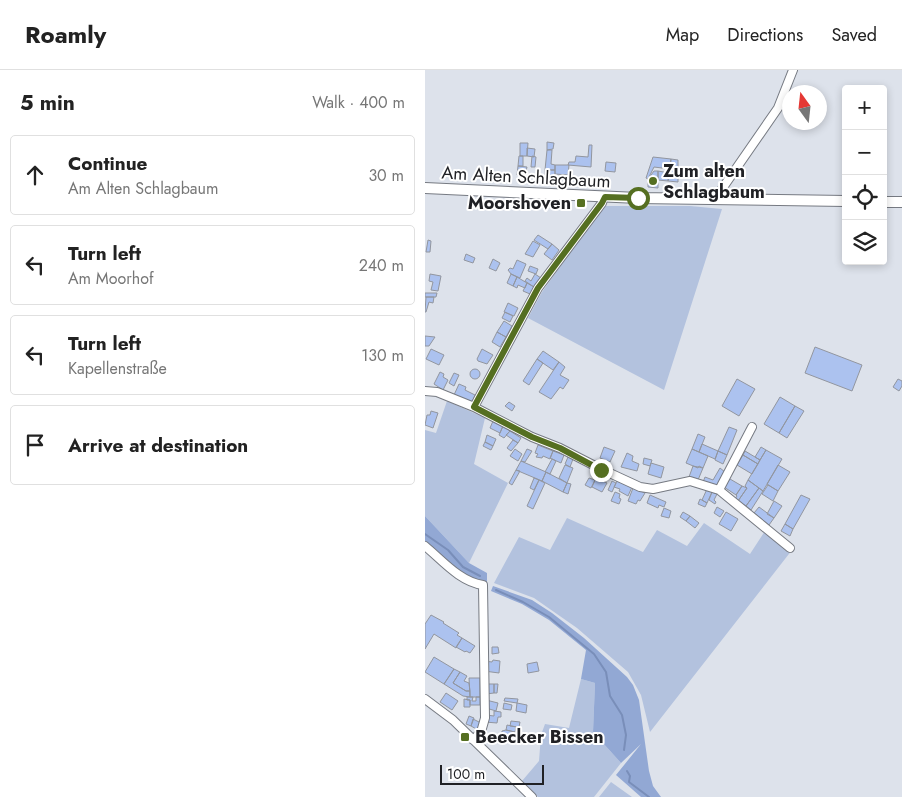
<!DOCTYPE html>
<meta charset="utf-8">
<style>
:root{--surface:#fff;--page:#f6f6f6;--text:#222;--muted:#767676;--line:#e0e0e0}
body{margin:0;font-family:Jost,sans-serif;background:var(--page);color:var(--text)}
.controls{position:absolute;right:15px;top:15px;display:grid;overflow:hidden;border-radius:5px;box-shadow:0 2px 8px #0003}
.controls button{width:45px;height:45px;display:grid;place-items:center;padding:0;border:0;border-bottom:1px solid var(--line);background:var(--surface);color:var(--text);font:25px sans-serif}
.compass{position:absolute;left:357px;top:15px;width:45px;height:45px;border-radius:50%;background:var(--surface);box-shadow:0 2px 8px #0003;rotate:345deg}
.scale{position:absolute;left:15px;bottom:12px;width:104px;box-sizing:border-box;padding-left:5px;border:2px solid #202125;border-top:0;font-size:14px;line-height:18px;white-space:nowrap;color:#202125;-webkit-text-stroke:4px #fff;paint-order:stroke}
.stop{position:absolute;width:15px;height:15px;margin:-11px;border:4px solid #556f21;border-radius:50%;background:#fff}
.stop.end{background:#556f21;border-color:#fff;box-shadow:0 1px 5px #0008}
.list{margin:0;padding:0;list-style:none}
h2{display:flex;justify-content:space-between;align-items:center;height:65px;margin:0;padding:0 20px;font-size:21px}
h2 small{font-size:16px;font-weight:400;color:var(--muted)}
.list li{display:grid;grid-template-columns:32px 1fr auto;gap:15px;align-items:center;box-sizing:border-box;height:80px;margin:0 10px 10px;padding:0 10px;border:1px solid var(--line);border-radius:5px}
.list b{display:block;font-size:19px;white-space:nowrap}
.list p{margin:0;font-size:16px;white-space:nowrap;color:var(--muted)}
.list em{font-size:16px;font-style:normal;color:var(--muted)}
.icon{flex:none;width:28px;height:28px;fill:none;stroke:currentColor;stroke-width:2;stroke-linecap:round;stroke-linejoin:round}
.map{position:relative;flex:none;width:477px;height:727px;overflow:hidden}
header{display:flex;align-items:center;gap:30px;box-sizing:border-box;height:70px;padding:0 25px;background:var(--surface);border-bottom:1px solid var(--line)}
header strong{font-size:24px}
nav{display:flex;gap:28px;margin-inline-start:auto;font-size:18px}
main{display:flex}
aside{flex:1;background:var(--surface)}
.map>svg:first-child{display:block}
</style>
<header>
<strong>Roamly</strong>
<nav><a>Map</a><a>Directions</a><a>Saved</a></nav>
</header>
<main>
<aside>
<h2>5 min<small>Walk · 400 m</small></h2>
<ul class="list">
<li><svg class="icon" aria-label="ahead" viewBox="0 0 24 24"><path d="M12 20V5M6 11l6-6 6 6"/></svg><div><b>Continue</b><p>Am Alten Schlagbaum</p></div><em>30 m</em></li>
<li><svg class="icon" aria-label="left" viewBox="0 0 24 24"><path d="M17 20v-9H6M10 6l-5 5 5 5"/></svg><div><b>Turn left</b><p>Am Moorhof</p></div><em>240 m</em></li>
<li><svg class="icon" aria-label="left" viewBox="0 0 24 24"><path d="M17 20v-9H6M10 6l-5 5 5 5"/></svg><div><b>Turn left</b><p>Kapellenstraße</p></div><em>130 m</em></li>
<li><svg class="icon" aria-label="arrive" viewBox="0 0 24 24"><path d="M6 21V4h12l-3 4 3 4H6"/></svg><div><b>Arrive at destination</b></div></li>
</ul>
</aside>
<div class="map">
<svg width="477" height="727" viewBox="0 0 477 727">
<rect width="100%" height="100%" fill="#dde2eb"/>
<path fill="#b3c2de" d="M178,136H265L297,139L239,320L103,248L117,222Z
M22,331L60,348L49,394L83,413L44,493L0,446V360L11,363Z
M142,448L218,482L232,460L262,476L279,453L325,484L340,461L367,480L225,662L216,625L203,602L152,558L109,528L69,513L94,467L125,480Z
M156,609L170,613L168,662L196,693L169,727H113L97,711L114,691L116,665L120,654L144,658Z
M186,712L207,727H174Z"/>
<path fill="#92a8d4" d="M0,446L44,493L62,503V513L39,505L0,471Z
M68,516L107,530L127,543L159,568L202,607L208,615L214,630L224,701L228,716L236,727H216L191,705L216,674L196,693L168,662L170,613L156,609L161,580L124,550L97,534L66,521Z"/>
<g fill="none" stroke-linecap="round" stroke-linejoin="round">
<path stroke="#798eb9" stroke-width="2" d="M0,464L23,480L38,497L55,506
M71,520L98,532L124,547L169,584L181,602L185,626L197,645L201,665L199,680
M202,701L205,706L204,712L224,727"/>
</g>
<path fill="#acc2ef" stroke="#92969f" d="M122,72L129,73L128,79L122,80Z
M95,73H103L102,86H95Z
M164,75H167L166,97L143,95L144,92H150L151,86L163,87Z
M102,78L110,79L109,87L102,86Z
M122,80H127L126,94L130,95V100H120Z
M94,86H98V96H93Z
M107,86L111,87L110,97H106Z
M228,87L246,89L245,99L229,97L223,109L221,108Z
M246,89L253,90V112L243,111Z
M181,92L191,93L190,102L180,101Z
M130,95H144L143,105L130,104Z
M93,96L102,97L100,105H92Z
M120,100H130V107H120Z
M229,101H233V118L223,117V109Z
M233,101L244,103L243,111L233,110Z
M113,165L127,174L123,179L109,170Z
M3,170L6,171L5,182H1Z
M108,171L115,175L108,187L100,184Z
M127,174L134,180L127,190L119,184Z
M41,184L50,188L48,193L39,190Z
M68,189L75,193L71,201L64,198Z
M92,190L101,194L95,208L86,204L83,200L85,198L88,199Z
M105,196L113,199L111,204L103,201Z
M5,204L16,206L13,221L6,220L8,212L4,211Z
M86,204L92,207L88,216L82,213Z
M110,204L116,208L109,217L100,211L102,208L106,211Z
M92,207L102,213L100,218L93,215L92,218L88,216Z
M102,213L109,217L105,224L98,221Z
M0,223H12L11,227H0Z
M1,227H9L8,233L4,232L1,242H0Z
M83,233L93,238L89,246L79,242Z
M80,242L88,246L85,252L77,248Z
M79,251L87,256L81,267L72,262Z
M72,262L81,267L75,277L67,272Z
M0,266L10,267L4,276H0Z
M390,277L437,295L427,321L380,303Z
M6,279L19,285L14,295L1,289Z
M57,279L68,285L62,294L53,291L52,289Z
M118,281L134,292L128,300L112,289Z
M112,289L118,293L104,315L98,311Z
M134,292L140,297L135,305L144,310L138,319L135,317L126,329L114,322Z
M45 304a5 5 0 1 1 10 0a5 5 0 1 1-10 0Z
M15,302L19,304L18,307L23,310L18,320L9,314Z
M29,303L34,305L29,316L24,313Z
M312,309L330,319L314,346L297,336Z
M473,309L477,311V316L474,321L468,317Z
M34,314L41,317L40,320L50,325L47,332L29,325Z
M355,327L370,336L354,363L339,354Z
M84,332L90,336L87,341L80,336Z
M370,336L379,341L362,368L354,363Z
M6,341L13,343L8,358L0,355L2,345H5Z
M68,351L78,356L75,363L65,358Z
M78,356L85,361L79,368L74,365Z
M304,357L312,360L302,385L293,381Z
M85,361L96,368L93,373L81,365Z
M273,364L280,367L274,382L267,379Z
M62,365L71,369L68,376L60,372Z
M88,370L93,373L86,381L82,378Z
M60,372L68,376L66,380L58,376Z
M277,374L293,381L290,389L274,382Z
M113,375L128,381L125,389L118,386L117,388L111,387L113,384L110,383Z
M179,377L190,381L185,392L175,388Z
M336,377L341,380L335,390L330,387Z
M90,379L97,384L93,391L85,386Z
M102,379L107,381L100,392L96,391Z
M267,379L283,386L278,398L274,396L273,398L261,393Z
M341,380L357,389L338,421L323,410Z
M128,381L139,385L136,393L125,388Z
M293,381L302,385L298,394L290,390Z
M320,381L335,390L333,394L318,385Z
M202,383L208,386L207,391L214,394L212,401L196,397Z
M318,385L333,394L327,404L312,395Z
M143,387L148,389L145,397L140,394Z
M219,388L227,390L225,396L218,394Z
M127,389L131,391L125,404L120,402Z
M96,391L121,402L117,411L91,400Z
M226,393L239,397L236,408L223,404Z
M140,395L148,398L142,413L134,408Z
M353,395L365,402L353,421L342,414Z
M268,396L278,398L273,410L264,407Z
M295,398L300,402L291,417L278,412L280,407L288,410Z
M91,400L95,401L87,415L84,413Z
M121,402L142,413L138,422L117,411Z
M109,408L114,410L109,420L105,418Z
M164,408L170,410L166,418L160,415Z
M171,408L182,413L177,422L167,417Z
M305,409L317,416L311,425L299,417Z
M114,410L120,413L108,439L102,436Z
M323,410L334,418L321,436L313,431L322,418L320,416Z
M187,411L191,413L187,422L183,420Z
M192,411L207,417L203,426L194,421L195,419L189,417Z
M142,413L146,414L143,424L138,422Z
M343,415L353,421L348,431L337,424Z
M317,416L322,418L313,431L310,429L312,426L311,425Z
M208,418L220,423L215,431L213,430L211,434L203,431Z
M334,418L338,421L326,440L321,436Z
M282,419L287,422L282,433L277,430Z
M190,422L195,424L194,428L196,429L194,434L186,431Z
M287,422L292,424L289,430L291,432L290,434L284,430Z
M225,425L241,432L239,437L234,435L233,438L222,433Z
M376,425L385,429L368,459L360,454Z
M275,429L282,433L280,437L273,434Z
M349,431L357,436L349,448L342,444Z
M292,437L299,441L295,447L289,443Z
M334,437L349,448L344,455L329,443Z
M239,438L246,441L244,448L236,446Z
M258,442L265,446L261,451L255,447Z
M301,442L313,449L306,461L294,454Z
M265,446L274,453L270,458L261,451Z
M360,454L368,459L365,466L356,461Z
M6,545L19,552L18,553L34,563L32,565L37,568L31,578L9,564L0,579V554Z
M37,568L50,576L45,583L41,581L40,582L31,577Z
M67,577H73L74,583L67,584Z
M9,587L29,599L19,614L0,602Z
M68,590L75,591L74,603L59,601V591L67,592Z
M112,592L114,601L103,603L102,594Z
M29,599L35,602L28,613L41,621H45V627L38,626L19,614Z
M35,602L42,606L39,611L44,613L45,621H41L28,613Z
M44,608H55V627H45Z
M61,614H69V623L61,624Z
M69,614H73L72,623H69Z
M21,623L33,631L27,640L15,632Z
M42,627H48L47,631H51V627H55V635H45V630H42Z
M80,628L93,629L92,633L79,631Z
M39,629L45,630V637H39Z
M61,630L73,633L71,641L61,638Z
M79,633L87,635L86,640L78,639Z
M92,633L102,635L101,643L91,641Z
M69,641L76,642V647H73L72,653L60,652L61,645L69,646Z
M44,646L49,648L46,656L41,654Z
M48,649L56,653L53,660L46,656Z
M86,651L95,652L94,657L85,656Z
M82,655L91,657L90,662L81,660Z
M81,660L90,662L86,672L76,669L77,661Z"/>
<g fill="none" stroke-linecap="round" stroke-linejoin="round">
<defs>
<path id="minor" d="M290,129L353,38L368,0
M0,321L12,322L49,337L107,367L135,378L176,399L215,417L228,419L265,411L294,420L365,478
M49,337L113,218L177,133L179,127
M294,420L327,357
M0,476C17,490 35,512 58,515L60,648L56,662L48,670
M0,629L28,650L107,727"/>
<path id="secondary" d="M0,118L213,128L421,131
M458,132H477"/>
</defs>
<use href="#minor" stroke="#767a82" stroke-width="10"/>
<use href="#secondary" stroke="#767a82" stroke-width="12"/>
<use href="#minor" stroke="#fff" stroke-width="8"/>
<use href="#secondary" stroke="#fff" stroke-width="10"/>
</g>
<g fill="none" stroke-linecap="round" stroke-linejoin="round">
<path stroke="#556f21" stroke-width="6" d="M176,400L135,378L107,367L49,337L113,218L177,133L180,127L213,128"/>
</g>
<g fill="#556f21" stroke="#fff" stroke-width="2">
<circle cx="228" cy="111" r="5"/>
<rect x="151" y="128" width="10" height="10" rx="2.5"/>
<rect x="35" y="662" width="10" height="10" rx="2.5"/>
</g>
<g text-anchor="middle" stroke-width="4" stroke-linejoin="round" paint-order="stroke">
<g font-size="18" font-weight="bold" fill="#202125" stroke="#fff" text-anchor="start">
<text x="238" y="107">Zum alten<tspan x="238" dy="21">Schlagbaum</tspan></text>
<text x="146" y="139" text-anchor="end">Moorshoven</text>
<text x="50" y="673">Beecker Bissen</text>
</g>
<g font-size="18" fill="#202125" stroke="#fff">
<text transform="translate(101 107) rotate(3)" y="6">Am Alten Schlagbaum</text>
</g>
</g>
</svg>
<div class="controls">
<button>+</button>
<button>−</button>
<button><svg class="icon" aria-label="locate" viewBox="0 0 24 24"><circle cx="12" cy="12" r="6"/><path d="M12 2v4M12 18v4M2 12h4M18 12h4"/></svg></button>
<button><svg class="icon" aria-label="layers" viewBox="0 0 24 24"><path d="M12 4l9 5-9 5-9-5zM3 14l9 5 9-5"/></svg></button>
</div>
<svg class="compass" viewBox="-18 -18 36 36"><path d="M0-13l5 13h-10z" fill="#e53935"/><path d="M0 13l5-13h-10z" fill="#767676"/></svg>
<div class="scale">100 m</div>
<div class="stop" style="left:213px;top:128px"></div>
<div class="stop end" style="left:176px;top:400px"></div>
</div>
</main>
